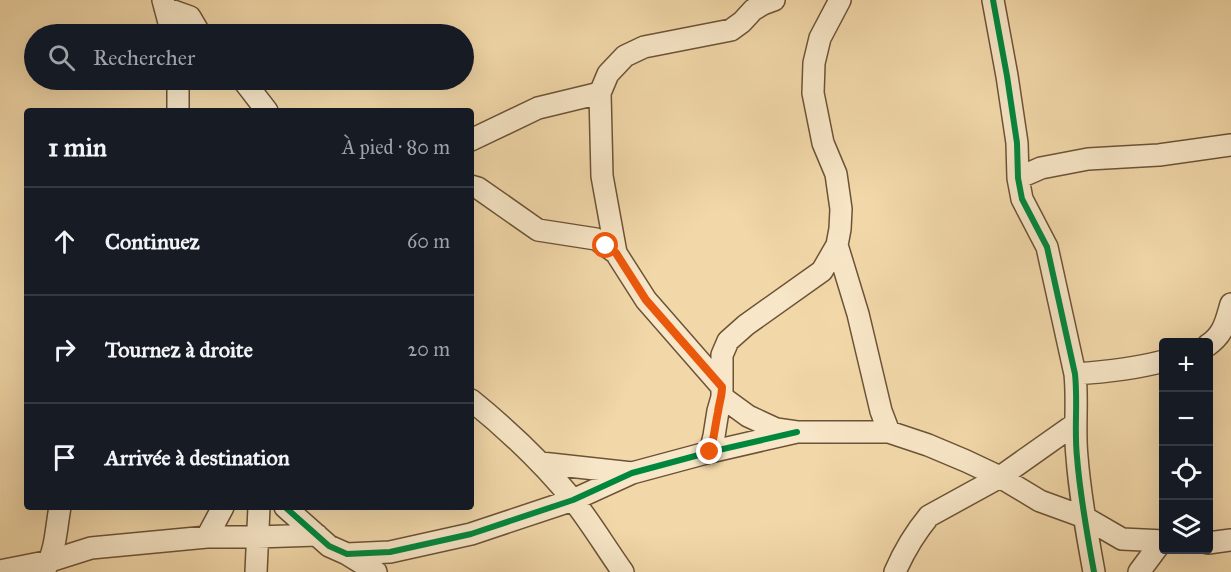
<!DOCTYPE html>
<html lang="fr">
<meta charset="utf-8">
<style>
:root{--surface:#171b24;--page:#20242c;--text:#f1f3f6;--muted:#9ea1a6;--line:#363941}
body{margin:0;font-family:"IM FELL Great Primer",serif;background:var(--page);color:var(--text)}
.controls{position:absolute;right:18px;bottom:18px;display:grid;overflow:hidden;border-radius:6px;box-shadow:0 6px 24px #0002}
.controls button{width:54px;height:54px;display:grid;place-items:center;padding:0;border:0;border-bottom:2px solid var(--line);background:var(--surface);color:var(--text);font:30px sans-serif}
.stop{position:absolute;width:18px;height:18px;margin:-14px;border:4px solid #ea580c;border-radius:50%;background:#fff}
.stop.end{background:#ea580c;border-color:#fff;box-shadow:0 2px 6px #0008}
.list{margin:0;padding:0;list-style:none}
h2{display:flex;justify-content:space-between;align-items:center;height:78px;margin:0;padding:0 24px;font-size:26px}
h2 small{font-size:20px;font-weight:400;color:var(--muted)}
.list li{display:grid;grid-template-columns:39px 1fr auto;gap:18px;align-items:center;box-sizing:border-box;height:108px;padding:0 24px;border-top:2px solid var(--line)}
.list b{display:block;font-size:22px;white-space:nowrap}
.list em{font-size:20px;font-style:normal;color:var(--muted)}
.icon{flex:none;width:33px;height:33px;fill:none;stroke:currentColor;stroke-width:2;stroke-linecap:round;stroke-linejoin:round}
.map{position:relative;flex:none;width:1231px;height:572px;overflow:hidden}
.search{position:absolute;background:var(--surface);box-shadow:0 6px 24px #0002;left:24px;top:24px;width:450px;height:66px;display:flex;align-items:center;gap:15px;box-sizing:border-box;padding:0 21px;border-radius:33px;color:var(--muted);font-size:22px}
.panel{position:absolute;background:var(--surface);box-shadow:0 6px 24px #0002;left:24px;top:108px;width:450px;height:402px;border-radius:6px}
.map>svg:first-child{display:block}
</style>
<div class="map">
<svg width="1231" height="572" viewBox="0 0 1231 572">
<rect width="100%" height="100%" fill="#f2d8a9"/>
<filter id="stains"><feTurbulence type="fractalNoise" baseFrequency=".00333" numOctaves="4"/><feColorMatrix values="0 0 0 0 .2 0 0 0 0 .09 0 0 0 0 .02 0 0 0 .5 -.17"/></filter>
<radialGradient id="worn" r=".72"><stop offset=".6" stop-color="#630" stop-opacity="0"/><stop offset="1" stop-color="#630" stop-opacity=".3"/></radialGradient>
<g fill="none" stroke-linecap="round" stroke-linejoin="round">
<defs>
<path id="street" d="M163,0L172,34
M993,0L1007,76L1017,143L1018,178L1022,199L1047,247L1075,374C1078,402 1074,429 1077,457C1080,496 1087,534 1094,572
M165,8L190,17L200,34
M178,80V111
M243,80L267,111
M471,140L538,108L600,93
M1018,178L1041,168L1088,159L1159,155L1231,145
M471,186L478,188L538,230L596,239L616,253L646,300L722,387
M837,245L858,314L881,411L889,432
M616,253L602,176L600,93L608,74L625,56L644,47L731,30L742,22L753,10L763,4L774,0
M1208,345C1224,334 1226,321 1231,304
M1075,374C1105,372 1134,369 1164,361
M722,397L748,416L776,429L797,432H889L928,445L966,461L1000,477L1040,501L1084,517L1122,539L1164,541
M471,400C508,430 543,463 573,500C591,523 606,548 623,572
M710,452L714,436L718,411L722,397V355L728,341L746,325L822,271L837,245L840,229L841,209L836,174L823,143L813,93L814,63L820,38L840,0
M541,463L632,473
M285,507L329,546L347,554L390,552L471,534L573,500L632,473L710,452L797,432
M207,537L223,507
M1208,543L1231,540
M347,554L376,572
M45,569C56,551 56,528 60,507
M0,571L50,561L91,548L207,537H257L317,535
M256,572L259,507
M895,572C904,551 915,533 929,516L1000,477L1075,424
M1139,572L1162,541"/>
</defs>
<use href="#street" stroke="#6c5337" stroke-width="24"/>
<use href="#street" stroke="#f7e6c7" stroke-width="21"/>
<defs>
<path id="cycleway" d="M993,0L1007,76L1017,143L1018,178L1022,199L1047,247L1075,374C1078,402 1074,429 1077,457C1080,496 1087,534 1094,572
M285,507L329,546L347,554L390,552L471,534L573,500L632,473L710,452L797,432"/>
</defs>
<use href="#cycleway" stroke="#f7e6c7" stroke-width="10"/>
<use href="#cycleway" stroke="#00873e" stroke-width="6"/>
</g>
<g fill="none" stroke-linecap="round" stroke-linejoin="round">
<path stroke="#ea580c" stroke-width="8" d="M606,246L616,253L646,300L722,387C722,397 719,403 718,412C715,426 714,439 710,452"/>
</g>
<rect width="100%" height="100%" filter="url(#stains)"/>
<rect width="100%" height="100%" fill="url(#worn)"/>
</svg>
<div class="controls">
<button>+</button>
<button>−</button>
<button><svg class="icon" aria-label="locate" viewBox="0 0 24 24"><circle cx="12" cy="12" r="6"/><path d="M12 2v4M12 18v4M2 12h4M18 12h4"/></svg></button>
<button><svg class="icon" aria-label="layers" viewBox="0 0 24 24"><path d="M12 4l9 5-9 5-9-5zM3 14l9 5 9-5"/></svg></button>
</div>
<div class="stop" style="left:606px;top:246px"></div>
<div class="stop end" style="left:710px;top:452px"></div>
<div class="search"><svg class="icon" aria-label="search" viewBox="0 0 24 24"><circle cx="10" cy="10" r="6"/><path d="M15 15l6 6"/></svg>Rechercher</div>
<section class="panel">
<h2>1 min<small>À pied · 80 m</small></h2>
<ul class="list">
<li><svg class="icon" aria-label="ahead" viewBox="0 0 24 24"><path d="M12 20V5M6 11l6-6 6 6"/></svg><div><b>Continuez</b></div><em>60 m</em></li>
<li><svg class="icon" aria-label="right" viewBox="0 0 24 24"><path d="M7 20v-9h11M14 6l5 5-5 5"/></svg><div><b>Tournez à droite</b></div><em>20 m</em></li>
<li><svg class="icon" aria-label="arrive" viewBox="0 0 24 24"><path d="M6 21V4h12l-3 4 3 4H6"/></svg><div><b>Arrivée à destination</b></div></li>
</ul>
</section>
</div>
